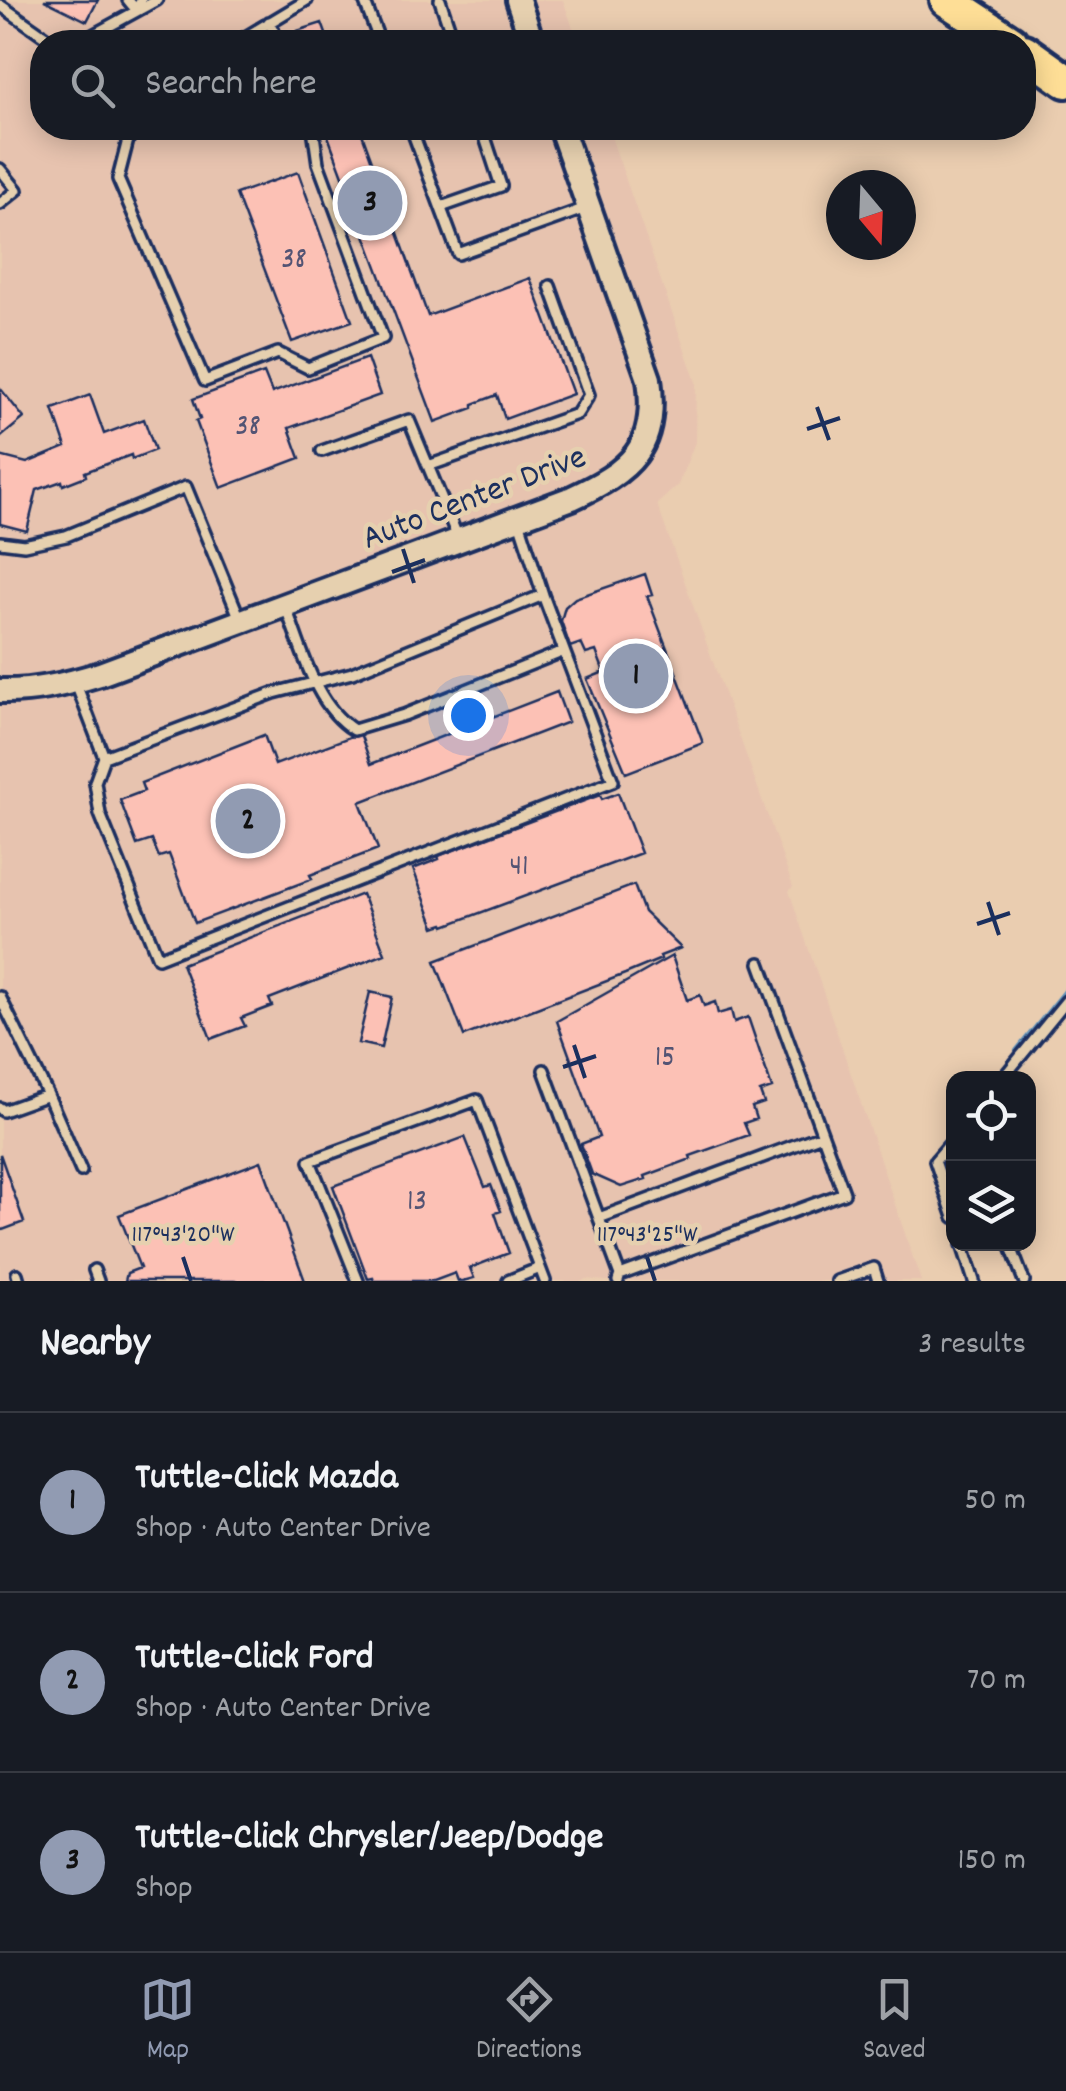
<!DOCTYPE html>
<meta charset="utf-8">
<style>
:root{--surface:#171b24;--page:#20242c;--text:#f1f3f6;--muted:#9ea1a6;--line:#363941;--accent:#919bb2}
body{margin:0;font-family:Dekko,sans-serif;background:var(--page);color:var(--text)}
.controls{position:absolute;right:30px;bottom:30px;display:grid;overflow:hidden;border-radius:20px;box-shadow:0 5px 25px #0003}
.controls button{width:90px;height:90px;display:grid;place-items:center;padding:0;border:0;border-bottom:2px solid var(--line);background:var(--surface);color:var(--text);font:50px sans-serif}
.compass{position:absolute;left:826px;top:170px;width:90px;height:90px;border-radius:50%;background:var(--surface);box-shadow:0 5px 25px #0003;rotate:161deg}
.you{position:absolute;left:468px;top:715px;width:35px;height:35px;margin:-25px;border:8px solid #fff;border-radius:50%;background:#1a73e8;box-shadow:0 0 0 15px #1a73e833}
.badge{display:grid;place-items:center;width:65px;height:65px;border-radius:50%;background:var(--accent);color:#111;font-size:32px;font-weight:700}
.pin{position:absolute;translate:-50% -50%;border:5px solid #fff;box-shadow:0 2px 10px #0006}
.list{margin:0;padding:0;list-style:none}
h2{display:flex;justify-content:space-between;align-items:center;height:130px;margin:0;padding:0 40px;font-size:42px}
h2 small{font-size:32px;font-weight:400;color:var(--muted)}
.list li{display:grid;grid-template-columns:65px 1fr auto;gap:30px;align-items:center;box-sizing:border-box;height:180px;padding:0 40px;border-top:2px solid var(--line)}
.list b{display:block;font-size:38px;white-space:nowrap}
.list p{margin:0;font-size:32px;white-space:nowrap;color:var(--muted)}
.list em{font-size:32px;font-style:normal;color:var(--muted)}
.icon{flex:none;width:55px;height:55px;fill:none;stroke:currentColor;stroke-width:2;stroke-linecap:round;stroke-linejoin:round}
.map{position:relative;flex:none;width:1066px;height:1281px;overflow:hidden}
.search{position:absolute;background:var(--surface);box-shadow:0 5px 25px #0003;left:30px;right:30px;top:30px;height:110px;display:flex;align-items:center;gap:25px;box-sizing:border-box;padding:0 35px;border-radius:40px;color:var(--muted);font-size:38px}
.sheet{height:670px;background:var(--surface)}
nav{display:flex;justify-content:space-around;align-items:center;box-sizing:border-box;height:140px;border-top:2px solid var(--line);background:var(--surface);font-size:28px;color:var(--muted)}
nav a{display:grid;justify-items:center;gap:5px}
nav .on{color:var(--accent)}
.map>svg:first-child{display:block}
</style>
<div class="map">
<svg width="1066" height="1281" viewBox="0 0 1066 1281">
<rect width="100%" height="100%" fill="#eacdb0"/>
<filter id="ink" filterUnits="userSpaceOnUse"><feTurbulence type="fractalNoise" baseFrequency=".01" numOctaves="2"/><feDisplacementMap in="SourceGraphic" scale="20" xChannelSelector="R" yChannelSelector="G"/><feConvolveMatrix kernelMatrix="1 2 1 2 8 2 1 2 1" color-interpolation-filters="sRGB"/></filter>
<g filter="url(#ink)">
<path fill="#e7c3af" d="M0,0H563L578,42H42V128H608L696,382L695,442L678,485L657,504L793,887L789,891L921,1281H606L585,1279L583,1281H0Z"/>
<g fill="none" stroke-linecap="round" stroke-linejoin="round">
<path stroke="#6594bb" stroke-width="6" d="M1017,1051L1066,991"/>
</g>
<path fill="#fcc1b5" stroke="#1b2f5e" stroke-width="2.5" d="M44,0H98L87,21Z
M322,23L329,42H301L297,31Z
M325,128H360L428,316L530,278L573,394L505,419L497,395L473,404V408L435,422Z
M298,172L352,321L292,342L236,194Z
M367,358L380,395L289,428L300,458L221,488L196,421L200,419L193,399L264,373L272,393Z
M0,388L24,418L1,437L0,436Z
M90,395L104,434L144,419L155,450L132,459L131,455L85,472L86,476L63,485L62,481L37,490L27,531L0,524V456L27,463L66,447L53,409Z
M645,574L652,595L647,596L703,743L626,773L587,679L604,672L596,651L586,654L581,643L570,647L561,621L565,607L575,598Z
M557,692L568,722L360,802L378,849L310,875L312,879L195,923L169,854L159,857L152,840L137,845L120,800L144,791L141,783L264,735L275,765L360,733L371,764Z
M618,793L641,853L445,926L444,924L435,927L413,869L439,859L438,856L600,795L602,799Z
M634,885L644,912L681,948L660,956L661,959L625,974L464,1036L435,961Z
M362,894L385,954L269,999L272,1006L241,1018L245,1026L211,1039L182,964Z
M672,956L687,1000L700,995L704,1006L715,1002L718,1014L731,1010L734,1022L748,1017L772,1088L760,1092L764,1103L752,1107L756,1119L744,1123L749,1135L690,1156L691,1159L645,1176L646,1179L621,1187L592,1174L581,1144L599,1137L557,1021Z
M370,992L392,997L381,1048L358,1043Z
M465,1137L485,1187L491,1185L501,1211L495,1213L509,1253L470,1268L474,1278L463,1281H458L455,1273L434,1281H374L373,1278L368,1279L333,1186Z
M0,1154L24,1222L0,1231Z
M261,1161L305,1281H125L127,1273L140,1268L119,1215Z"/>
<g fill="none" stroke-linecap="round" stroke-linejoin="round">
<defs>
<path id="service" d="M128,0L137,11L141,0
M364,0L380,42
M440,0L454,42
M0,5L53,42
M269,22L279,42
M80,42L157,0
M237,42L307,0
M131,128L118,179L205,381L278,353L308,368L383,338L318,163L313,128
M411,128L458,254L586,208
M0,169L17,190L0,204
M441,207L501,186L482,128
M322,451L409,420L458,538
M428,466L577,414L589,395L550,286
M0,542L24,545L66,536L186,487L240,619
M286,608C302,649 315,706 354,730L404,715L564,651
M76,684L104,757L274,693L352,673L543,595L519,521
M104,757L95,782L100,814L158,958L613,781L543,595
M0,997L48,1095L81,1171
M544,1070L620,1275L618,1281
M1003,1078L1066,1001
M0,1108L3,1111L48,1095
M954,1139L935,1161L954,1217
M599,1218L822,1135
M962,1244L974,1281
M1010,1244L1024,1281
M94,1270L98,1281
M17,1274L19,1281
M620,1275L844,1193L760,963
M358,1281L310,1161L477,1100L545,1281
M508,1281L540,1268
M837,1281L874,1268L878,1281"/>
<path id="tertiary" d="M518,0L532,42
M0,691C34,692 67,684 100,674L572,498C630,471 659,448 649,379L561,128"/>
<path id="motorway" d="M947,0L1011,42
M1024,51L1066,81"/>
</defs>
<use href="#service" stroke="#1b2f5e" stroke-width="16"/>
<use href="#tertiary" stroke="#1b2f5e" stroke-width="30"/>
<use href="#motorway" stroke="#1b2f5e" stroke-width="40"/>
<use href="#service" stroke="#e6d0af" stroke-width="9"/>
<use href="#tertiary" stroke="#e6d0af" stroke-width="22"/>
<use href="#motorway" stroke="#fede96" stroke-width="32"/>
</g>
</g>
<path fill="none" stroke="#1b2f5e" stroke-width="4" d="M817,407L829,440M807,429L840,418M403,549L414,583M392,572L425,560M988,902L999,935M977,924L1010,913M574,1045L585,1078M563,1067L596,1056M183,1257L191,1281M647,1257L655,1281"/>
<g text-anchor="middle" stroke-width="9" stroke-linejoin="round" paint-order="stroke">
<g font-size="30" fill="#535474">
<text x="294" y="267">38</text>
<text x="248" y="434">38</text>
<text x="519" y="874">41</text>
<text x="665" y="1065">15</text>
<text x="417" y="1209">13</text>
</g>
<g font-size="35" fill="#1b2f5e" stroke="#e6d0af">
<text transform="translate(473 495) rotate(-21)" y="12">Auto Center Drive</text>
</g>
</g>
<g font-size="25" text-anchor="middle" fill="#1b2f5e" stroke="#e6d0af" stroke-width="9" stroke-linejoin="round" paint-order="stroke">
<text x="183" y="1241">117°43'20"W</text>
<text x="647" y="1241">117°43'25"W</text>
</g>
</svg>
<div class="controls">
<button><svg class="icon" aria-label="locate" viewBox="0 0 24 24"><circle cx="12" cy="12" r="6"/><path d="M12 2v4M12 18v4M2 12h4M18 12h4"/></svg></button>
<button><svg class="icon" aria-label="layers" viewBox="0 0 24 24"><path d="M12 4l9 5-9 5-9-5zM3 14l9 5 9-5"/></svg></button>
</div>
<svg class="compass" viewBox="-18 -18 36 36"><path d="M0-13l5 13h-10z" fill="#e53935"/><path d="M0 13l5-13h-10z" fill="#9ea1a6"/></svg>
<div class="you"></div>
<div class="pin badge" style="left:636px;top:676px">1</div>
<div class="pin badge" style="left:248px;top:821px">2</div>
<div class="pin badge" style="left:370px;top:203px">3</div>
<div class="search"><svg class="icon" aria-label="search" viewBox="0 0 24 24"><circle cx="10" cy="10" r="6"/><path d="M15 15l6 6"/></svg>Search here</div>
</div>
<section class="sheet">
<h2>Nearby<small>3 results</small></h2>
<ul class="list">
<li><span class="badge">1</span><div><b>Tuttle-Click Mazda</b><p>Shop · Auto Center Drive</p></div><em>50 m</em></li>
<li><span class="badge">2</span><div><b>Tuttle-Click Ford</b><p>Shop · Auto Center Drive</p></div><em>70 m</em></li>
<li><span class="badge">3</span><div><b>Tuttle-Click Chrysler/Jeep/Dodge</b><p>Shop</p></div><em>150 m</em></li>
</ul>
</section>
<nav>
<a class="on"><svg class="icon" aria-label="map" viewBox="0 0 24 24"><path d="M3 6l6-2 6 2 6-2v14l-6 2-6-2-6 2zM9 4v14M15 6v14"/></svg>Map</a>
<a><svg class="icon" aria-label="directions" viewBox="0 0 24 24"><path d="M12 3l9 9-9 9-9-9zM9 14v-3h6M13 9l2 2-2 2"/></svg>Directions</a>
<a><svg class="icon" aria-label="saved" viewBox="0 0 24 24"><path d="M7 4h10v16l-5-4-5 4z"/></svg>Saved</a>
</nav>
